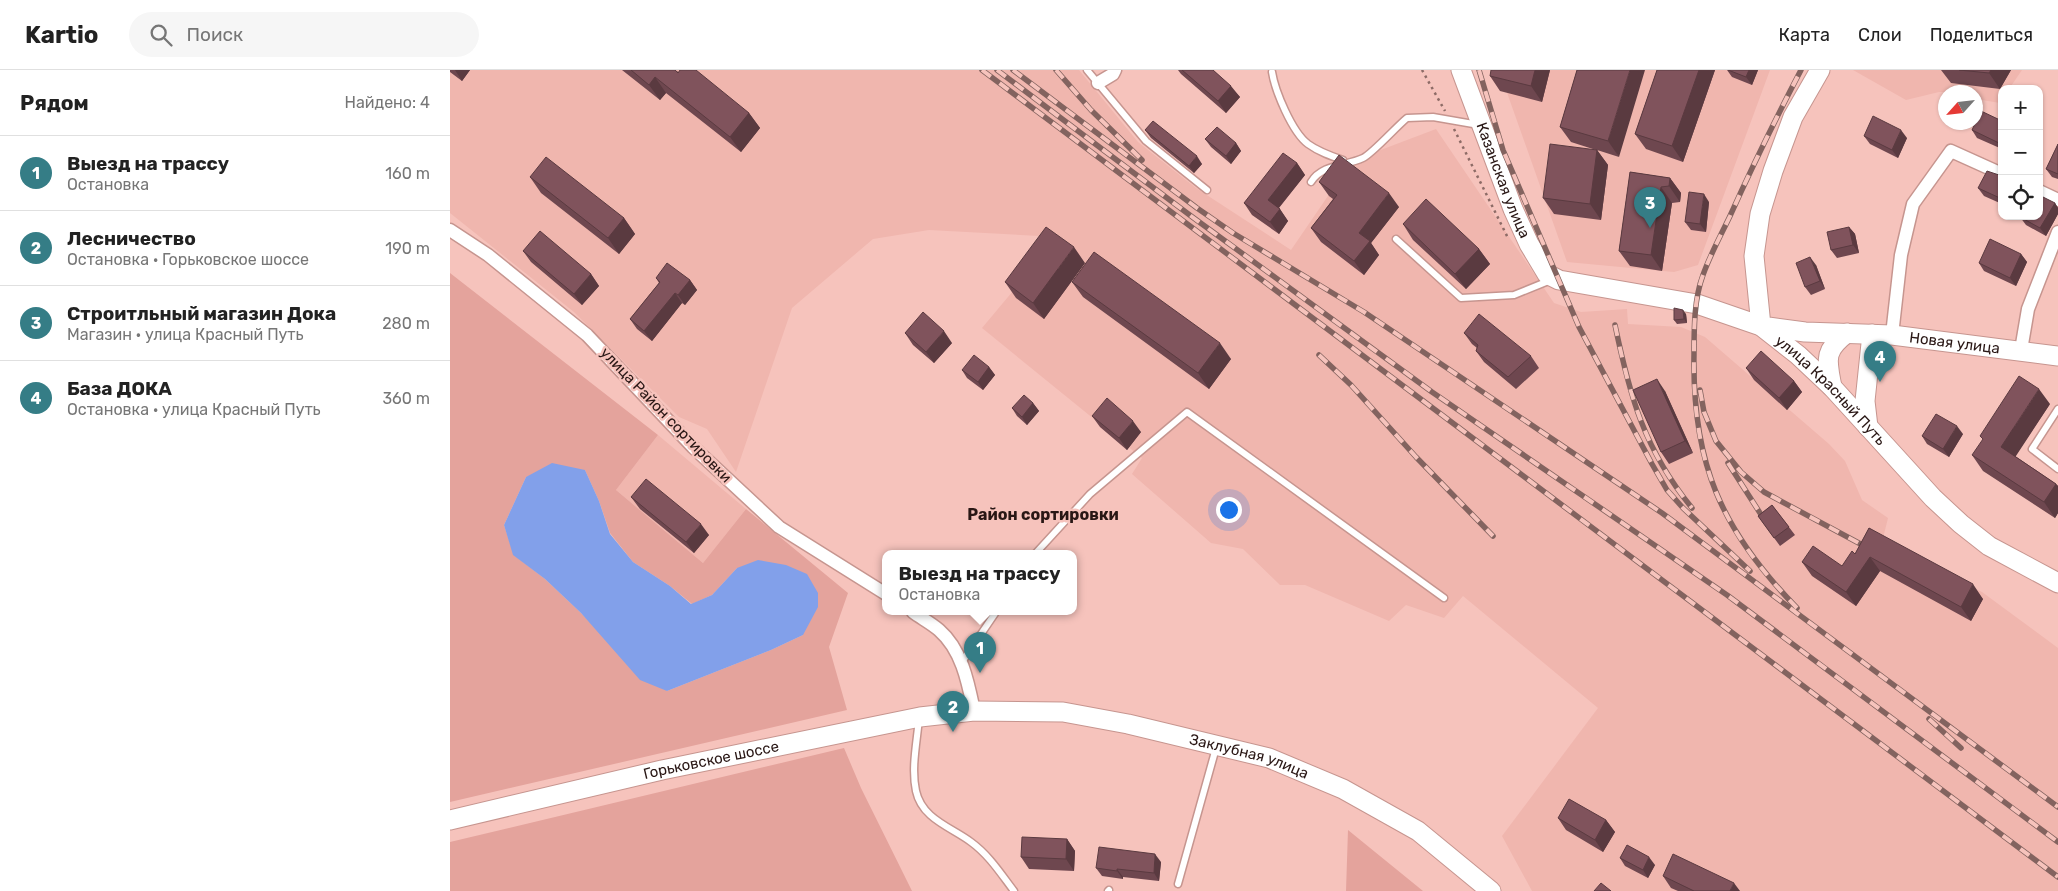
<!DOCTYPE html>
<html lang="ru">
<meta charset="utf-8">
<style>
:root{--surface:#fff;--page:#f6f6f6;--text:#222;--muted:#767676;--line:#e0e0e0;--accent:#357d86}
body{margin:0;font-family:Rubik,sans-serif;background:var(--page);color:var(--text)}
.controls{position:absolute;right:15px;top:15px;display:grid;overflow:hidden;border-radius:10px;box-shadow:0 1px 4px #0004}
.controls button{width:45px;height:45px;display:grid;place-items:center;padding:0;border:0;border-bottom:1px solid var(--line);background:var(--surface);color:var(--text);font:25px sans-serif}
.compass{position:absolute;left:1488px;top:15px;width:45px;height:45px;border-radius:50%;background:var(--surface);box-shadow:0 1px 4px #0004;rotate:243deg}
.you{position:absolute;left:778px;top:439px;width:18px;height:18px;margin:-12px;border:4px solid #fff;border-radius:50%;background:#1a73e8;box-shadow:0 0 0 8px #1a73e833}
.badge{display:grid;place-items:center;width:32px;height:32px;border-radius:50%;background:var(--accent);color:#fff;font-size:16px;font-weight:700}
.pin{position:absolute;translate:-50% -41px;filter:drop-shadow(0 1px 2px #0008)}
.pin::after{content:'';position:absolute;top:26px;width:18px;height:15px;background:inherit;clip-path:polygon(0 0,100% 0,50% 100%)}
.popup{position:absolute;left:432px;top:480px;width:195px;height:65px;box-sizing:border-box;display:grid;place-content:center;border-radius:10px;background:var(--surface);filter:drop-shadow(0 1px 4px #0005);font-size:16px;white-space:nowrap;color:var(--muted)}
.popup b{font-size:19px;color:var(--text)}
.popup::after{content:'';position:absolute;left:50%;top:100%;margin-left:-10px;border:10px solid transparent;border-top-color:var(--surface)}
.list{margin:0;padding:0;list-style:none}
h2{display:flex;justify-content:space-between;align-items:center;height:65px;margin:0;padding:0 20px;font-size:21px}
h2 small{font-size:16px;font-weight:400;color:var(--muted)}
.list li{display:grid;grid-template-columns:32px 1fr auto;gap:15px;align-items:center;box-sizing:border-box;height:75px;padding:0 20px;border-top:1px solid var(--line)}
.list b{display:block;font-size:19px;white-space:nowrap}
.list p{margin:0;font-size:16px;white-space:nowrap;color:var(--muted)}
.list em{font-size:16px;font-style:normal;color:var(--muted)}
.icon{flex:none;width:28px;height:28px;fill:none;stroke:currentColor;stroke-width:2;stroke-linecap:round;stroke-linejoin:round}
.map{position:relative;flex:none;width:1608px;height:821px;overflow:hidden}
header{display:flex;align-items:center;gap:30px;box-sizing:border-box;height:70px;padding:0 25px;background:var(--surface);border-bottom:1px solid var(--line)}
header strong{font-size:24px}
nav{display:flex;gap:28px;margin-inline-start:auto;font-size:18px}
.search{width:350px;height:45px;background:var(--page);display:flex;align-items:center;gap:12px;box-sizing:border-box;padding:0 18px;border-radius:28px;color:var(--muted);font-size:19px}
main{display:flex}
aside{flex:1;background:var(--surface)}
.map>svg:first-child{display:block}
</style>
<header>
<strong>Kartio</strong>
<div class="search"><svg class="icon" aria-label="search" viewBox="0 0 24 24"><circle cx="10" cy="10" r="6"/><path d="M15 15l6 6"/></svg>Поиск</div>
<nav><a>Карта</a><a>Слои</a><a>Поделиться</a></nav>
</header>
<main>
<aside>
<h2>Рядом<small>Найдено: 4</small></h2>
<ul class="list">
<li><span class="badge">1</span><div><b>Выезд на трассу</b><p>Остановка</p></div><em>160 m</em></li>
<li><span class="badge">2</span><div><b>Лесничество</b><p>Остановка · Горьковское шоссе</p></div><em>190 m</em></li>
<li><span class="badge">3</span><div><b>Строитльный магазин Дока</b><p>Магазин · улица Красный Путь</p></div><em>280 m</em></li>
<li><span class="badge">4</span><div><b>База ДОКА</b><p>Остановка · улица Красный Путь</p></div><em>360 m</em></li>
</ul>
</aside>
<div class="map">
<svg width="1608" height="821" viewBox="0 0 1608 821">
<rect width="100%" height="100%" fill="#f6c3bc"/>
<path fill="#f0b6ae" d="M0,0H629L688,72L746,118L841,180L880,123L899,92L986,59L1104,233L1131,242L1177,239L1178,254L1231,257L1255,267L1379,374L1395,391L1412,430L1438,448L1432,472L1532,522L1608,578V821H1082L1052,766L1148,638L1013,526L994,548L956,535L939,551L855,515H830L793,479L761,473L682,404L692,388L532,258L608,167L479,160L423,169L342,238L286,402L257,359L229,347L124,242L0,143Z
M1049,0H1320L1248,195L1224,202L1117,192Z
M1403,0H1572L1559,19H1552V30L1550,33L1526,29V22H1489L1456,30Z
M208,365L296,439L253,493L166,420Z"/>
<path fill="#e4a39c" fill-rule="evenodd" d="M0,203L208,365L166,420L253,493L296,439L398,523L379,577L397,640L0,732ZM135,400L149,431L160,463L183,492L220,516L242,534L262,525L287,498L353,565L321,580L217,621L159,572L131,543L95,509L64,485L54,455L76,407Z
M394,678L411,718L462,821H0V772Z
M898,760L973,821H896Z"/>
<path fill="#82a0ea" d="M102,393L135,400L149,431L160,464L183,492L220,516L241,534L262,525L287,498L308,490L336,495L357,504L368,523V537L353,565L321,580L217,621L190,610L131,543L95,509L63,485L54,455L76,407Z"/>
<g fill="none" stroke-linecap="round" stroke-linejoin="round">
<defs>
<path id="lane" d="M637,0L696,71L757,120
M822,2C825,21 842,62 858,74C869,82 881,86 893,90
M861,112C872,94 896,96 913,88C922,84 947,56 957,48L983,47L1029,55
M946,169L1011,228L1064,225L1101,210
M1608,339L1582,379L1608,399
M585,484L640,424L737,342L994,528
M512,592L546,542
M469,648C467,672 461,698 466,721C472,749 501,757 521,772C539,785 551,804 564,821
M728,814L766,678
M658,821L659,820"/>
<path id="street" d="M648,13L663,4L665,0
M1589,121L1608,130
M0,160L38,185L137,265L243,377L329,457L436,524
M1442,265L1451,185L1463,134L1501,81L1552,104
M1571,280L1578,239L1608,162
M463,542C471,548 481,553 489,560C512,580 518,612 524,641"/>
<g id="secondary">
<path id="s1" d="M1011,0L1063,139L1079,174L1097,204L1109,210L1247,234L1311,256L1348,285L1382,317L1483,428L1511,454L1539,476L1608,513"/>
<path id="s2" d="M1370,0L1343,47L1323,101L1310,144L1304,186L1311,256L1355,262L1442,265L1608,286"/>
<path d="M1382,317C1377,290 1373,281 1397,263"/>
<path d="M1418,357L1415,331L1422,264"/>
<path id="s3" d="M0,750L212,700L470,647L524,641L613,642L678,654L819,688L893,719L968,761L1041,821"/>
</g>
</defs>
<use href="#lane" stroke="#c6958f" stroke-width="9"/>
<use href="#street" stroke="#c6958f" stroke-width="15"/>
<use href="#secondary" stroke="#c6958f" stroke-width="21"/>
<path stroke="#8d6b66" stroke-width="2.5" stroke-dasharray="2.5 4" stroke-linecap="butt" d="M972,0L995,41
M1004,59L1058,168"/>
<use href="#lane" stroke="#fff" stroke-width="6"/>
<use href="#street" stroke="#fff" stroke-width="12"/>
<use href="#secondary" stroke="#fff" stroke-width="19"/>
<defs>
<path id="rail" d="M532,0L1608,807
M547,0L741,146L982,322L1277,525L1608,772
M563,0L747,138L783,163L914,242L1212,443L1608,737
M606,0L641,40L692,90
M1029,0L1053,80L1129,257L1202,394L1217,420L1233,438L1300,501
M1165,255C1180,327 1194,379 1242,438
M869,285L901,315L966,387L1043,466
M1250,320L1254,342L1266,371L1291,402L1314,422L1418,478
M1278,393L1310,443
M1347,538C1271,460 1242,393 1244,284C1244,258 1244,229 1253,205C1260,185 1271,165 1280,146C1302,97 1326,48 1351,0
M1479,649L1511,678"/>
</defs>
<use href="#rail" stroke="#83635f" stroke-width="5.5"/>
<use href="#rail" stroke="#f6c3bc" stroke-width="4" stroke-dasharray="11" stroke-linecap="butt"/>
</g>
<path fill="#6e474f" d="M0,0H20L12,11L0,2Z
M172,0H225L299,43L310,58L291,82L216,23L210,30Z
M728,0H763L790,27L776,43L731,4Z
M1100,0L1092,32L1050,21L1040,6Z
M1127,0L1169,87L1147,80L1158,95L1151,150L1104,144L1093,128L1146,80L1121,72L1110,57Z
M1207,0H1265L1233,92L1196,79L1185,64Z
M1277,0H1308L1302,15L1282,7Z
M1491,0H1561L1550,19L1501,13Z
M1552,51V79L1527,68L1522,60Z
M695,60L752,94L744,103L701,68Z
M1414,66L1457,68L1448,88L1420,74Z
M755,69L786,73L791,81L781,94L761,77Z
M1608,74V109L1602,107L1596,99Z
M847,93L855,105L829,138L838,151L829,164L802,145L794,133Z
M1180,102L1220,108L1231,123L1230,132L1222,133L1212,201L1180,196L1169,181Z
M1552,106V134L1534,126L1528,118Z
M80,107L174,148L185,164L169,184L91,123Z
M869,112L949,137L921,173L929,185L914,205L871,172L861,158L883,129L879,126Z
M1259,132L1256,162L1241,160L1235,152Z
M1605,133L1608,138V144L1596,166L1576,155L1570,147Z
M953,154L1029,179L1040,194L1016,219L963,170Z
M1399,157L1405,164L1409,183L1387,188L1381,180Z
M73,181L141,204L149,216L132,235L81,192Z
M1571,184L1577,192L1566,216L1534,201L1529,193Z
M635,193L594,249L566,228L555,212Z
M1366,195L1375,219L1361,225L1355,217Z
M206,208L240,210L247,220L235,235L232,233L202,271L187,259L180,249L209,213Z
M622,212L781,289L759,319L633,227Z
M1236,244L1237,253L1227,254L1224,250Z
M455,263L502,273L484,293L463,275Z
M1014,263L1081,286L1089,298L1066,319L1034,292L1026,281L1027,278L1022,274Z
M539,297L545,305L533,320L517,308L512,300Z
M1296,298L1344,311L1352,322L1337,340L1304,310Z
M1215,321L1243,383L1219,394L1211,382Z
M583,333L589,341L577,355L567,346L562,338Z
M1600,334L1565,386L1606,414L1608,416V443L1605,448L1533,401L1522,385Z
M642,346L691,362L677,380L650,357Z
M1513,364L1499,387L1477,374L1472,366Z
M181,427L259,465L244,483L190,439Z
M1322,435L1345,465L1330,476L1308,446Z
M1419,458L1533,529L1521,551L1430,501L1406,536L1362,506L1352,492L1392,496L1405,484Z
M1108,748L1156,750L1165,762L1153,782L1116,760Z
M617,769L625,781L624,801L579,799L571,787Z
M1170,788L1205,795L1198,808L1175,796Z
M711,792L709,811L673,807V809L652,806L646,798Z
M1213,806L1290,821H1228L1221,818Z"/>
<path fill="#5a3a40" d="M5,0H20L12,11Z
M1085,0H1100L1092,32L1081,16Z
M1180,0H1195L1169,87L1158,71Z
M1249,0H1265L1233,92L1222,76Z
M1299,0H1308L1302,15L1296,7Z
M1541,0H1561L1550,19L1539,3Z
M205,7L216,23L210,30L199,15Z
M781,16L790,27L776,43L768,31Z
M299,43L310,58L291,82L280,67Z
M1451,60L1457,68L1448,88L1442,80Z
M1552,68V76L1549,73Z
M786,73L791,81L781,94L776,86Z
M1147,80L1158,95L1151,150L1140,134Z
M747,86L752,94L744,103L739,96Z
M847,93L855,105L826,141L818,130Z
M1220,108L1231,123L1230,132L1219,116Z
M1211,117L1222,133L1212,201L1201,185Z
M939,123L949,137L921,173L929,185L914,205L904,191L909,163Z
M1254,124L1259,132L1256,162L1250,154Z
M1605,133L1608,138V144L1596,166L1590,158Z
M830,139L838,151L829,164L820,152Z
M174,148L185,164L169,184L158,168Z
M1399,157L1405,164L1409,183L1403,175Z
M624,177L635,193L594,249L583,233Z
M1029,179L1040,194L1016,219L1005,204Z
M1571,184L1577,192L1566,216L1560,208Z
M1360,187L1366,195L1375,219L1370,211Z
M141,204L149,216L132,235L124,224Z
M240,210L247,220L235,235L228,225Z
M225,223L232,233L202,271L194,261Z
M1233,240L1236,244L1237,253L1234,249Z
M494,261L502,273L484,293L476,282Z
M770,273L781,289L759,319L748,303Z
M539,297L545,305L533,320L528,312Z
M1207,309L1215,321L1243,383L1235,371Z
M1344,311L1352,322L1337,340L1329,328Z
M1589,319L1600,334L1562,392L1551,377Z
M583,333L589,341L577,355L572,347Z
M683,351L691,362L677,380L669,368Z
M1507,356L1513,364L1499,387L1493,379Z
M1606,414L1608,416V443L1605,448L1594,432Z
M251,454L259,465L244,483L236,472Z
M1420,487L1430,501L1406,536L1396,522Z
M1523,514L1533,529L1521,551L1511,537Z
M1156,750L1165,762L1153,782L1145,770Z
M617,769L625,781L624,801L616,789Z
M705,784L711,792L709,811L704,803Z
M1199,787L1205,795L1198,808L1193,800Z
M667,799L673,807V809L667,801Z
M1284,813L1290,821H1280Z"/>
<path fill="#80535c" stroke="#5a3a40" d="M181,0H225L228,3L230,0H246L299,43L280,67L205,7L199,15Z
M732,0H763L781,16L768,31Z
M1041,0H1085L1081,16L1040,6Z
M1127,0H1180L1158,71L1110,57Z
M1207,0H1249L1222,76L1185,64Z
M1278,0H1299L1296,7Z
M1509,0H1541L1539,3Z
M1531,41L1552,51V68L1549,73L1522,60Z
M1423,46L1451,60L1442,80L1414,66Z
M703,51L747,86L739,96L695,60Z
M767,57L786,73L776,86L755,69Z
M1100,74L1147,80L1140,134L1093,128Z
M1608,74V104L1596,99Z
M833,83L847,93L818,130L830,139L820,152L794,133Z
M889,85L939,123L909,163L920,171L904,191L861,158L887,125L869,112Z
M96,87L174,148L158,168L80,107Z
M1537,101L1552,106V129L1528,118Z
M1180,102L1220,108L1219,116L1211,117L1201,185L1169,181Z
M1239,122L1254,124L1250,154L1235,152Z
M1589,125L1605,133L1590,158L1570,147L1589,146Z
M976,129L1029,179L1005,204L953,154Z
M596,157L624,177L583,233L555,212Z
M1399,157L1403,175L1381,180L1377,162Z
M90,161L141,204L124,224L73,181Z
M1540,169L1571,184L1560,208L1529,193Z
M644,182L770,273L748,303L622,212Z
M1360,187L1370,211L1355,217L1346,193Z
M217,193L240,210L228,225L225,223L194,261L180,249L210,212L206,208Z
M1224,238L1233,240L1234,249L1224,250Z
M473,242L494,261L476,282L455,263Z
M1029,244L1081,286L1058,307L1026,281L1028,275L1014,263Z
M1311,281L1344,311L1329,328L1296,298Z
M524,285L539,297L528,312L512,300Z
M1569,306L1589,319L1551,377L1606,414L1594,432L1522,385L1533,369L1530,366Z
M1207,309L1235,371L1211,382L1183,320Z
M574,325L583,333L572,347L562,338Z
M657,328L683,351L669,368L642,346Z
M1486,344L1507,356L1493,379L1472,366Z
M196,409L251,454L236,472L181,427Z
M1322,435L1339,457L1324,468L1308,446Z
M1419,458L1523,514L1511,537L1420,487L1396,522L1352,492L1363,476L1392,496L1402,481L1405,484Z
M1119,729L1156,750L1145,770L1108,748Z
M572,767L617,769L616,789L571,787Z
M1177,775L1199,787L1193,800L1170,788Z
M649,777L705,784L704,803L667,799V801L646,798Z
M1223,784L1284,813L1280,821H1244L1213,806Z
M1151,813L1161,821H1144Z"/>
<g text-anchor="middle" stroke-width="5" stroke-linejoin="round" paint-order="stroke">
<g font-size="15" fill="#291715" stroke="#f6c3bc">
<text dy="5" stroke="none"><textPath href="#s1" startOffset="118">Казанская улица</textPath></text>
<text dy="5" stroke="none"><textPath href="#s2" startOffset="464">Новая улица</textPath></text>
<text dy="5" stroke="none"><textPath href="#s1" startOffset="538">улица Красный Путь</textPath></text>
<text transform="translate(216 345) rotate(46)" y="5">улица Район сортировки</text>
<text dy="5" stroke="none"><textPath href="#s3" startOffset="816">Заклубная улица</textPath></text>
<text dy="5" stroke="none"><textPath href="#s3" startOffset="268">Горьковское шоссе</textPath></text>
</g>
<g font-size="16" font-weight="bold" fill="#291715" stroke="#f6c3bc">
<text x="593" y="450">Район сортировки</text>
</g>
</g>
</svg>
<div class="controls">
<button>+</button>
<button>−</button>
<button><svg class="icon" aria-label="locate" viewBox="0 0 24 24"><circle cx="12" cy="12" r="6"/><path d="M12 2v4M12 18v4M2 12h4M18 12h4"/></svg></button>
</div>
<svg class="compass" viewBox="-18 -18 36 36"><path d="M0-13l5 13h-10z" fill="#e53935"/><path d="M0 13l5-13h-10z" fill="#767676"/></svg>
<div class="you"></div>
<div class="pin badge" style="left:530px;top:603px">1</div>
<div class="popup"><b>Выезд на трассу</b>Остановка</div>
<div class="pin badge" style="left:503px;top:662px">2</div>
<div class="pin badge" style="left:1200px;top:158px">3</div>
<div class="pin badge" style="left:1430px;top:312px">4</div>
</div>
</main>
